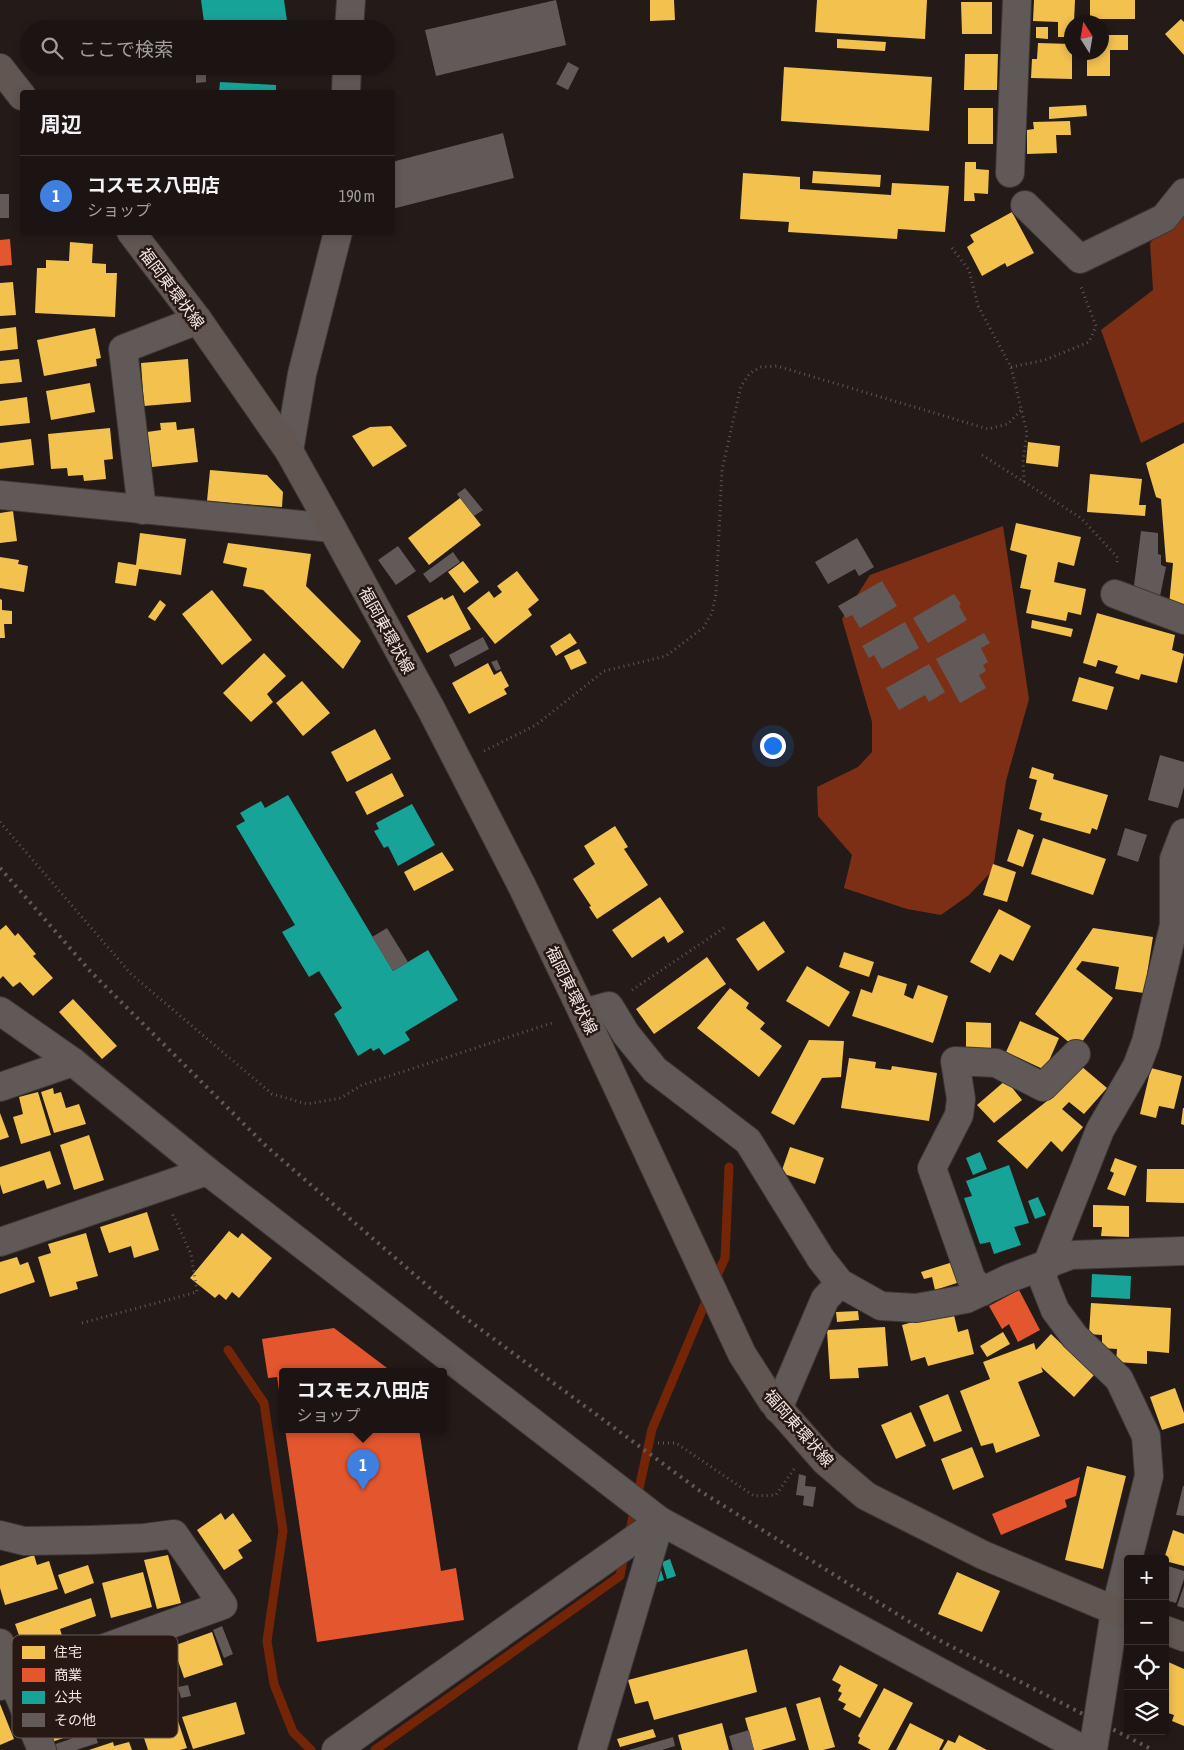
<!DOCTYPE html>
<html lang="ja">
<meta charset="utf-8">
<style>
:root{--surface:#1b1412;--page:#282120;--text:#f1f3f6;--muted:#a09e9f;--line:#393332;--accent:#aba09d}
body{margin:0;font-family:"Asap Condensed","Noto Sans JP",sans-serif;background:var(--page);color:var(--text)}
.controls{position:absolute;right:15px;bottom:15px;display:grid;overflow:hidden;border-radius:5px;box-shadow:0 2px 8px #0003}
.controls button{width:45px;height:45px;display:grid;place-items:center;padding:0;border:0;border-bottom:1px solid var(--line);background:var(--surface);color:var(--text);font:25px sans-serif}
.compass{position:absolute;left:1064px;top:15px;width:45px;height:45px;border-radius:50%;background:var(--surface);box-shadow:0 2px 8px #0003;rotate:349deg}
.you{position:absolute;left:772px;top:745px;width:18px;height:18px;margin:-12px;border:4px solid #fff;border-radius:50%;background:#1a73e8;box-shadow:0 0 0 8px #1a73e833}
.badge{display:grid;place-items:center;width:32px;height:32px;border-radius:50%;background:var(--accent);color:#fff;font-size:16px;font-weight:700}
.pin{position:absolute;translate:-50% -41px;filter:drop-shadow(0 1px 2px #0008)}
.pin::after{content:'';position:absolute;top:26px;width:18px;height:15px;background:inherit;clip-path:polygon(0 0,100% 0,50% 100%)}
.popup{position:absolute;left:279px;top:1368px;width:168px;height:65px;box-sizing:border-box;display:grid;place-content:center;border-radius:5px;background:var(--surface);filter:drop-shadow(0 1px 4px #0005);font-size:16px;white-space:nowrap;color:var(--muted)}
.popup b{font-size:19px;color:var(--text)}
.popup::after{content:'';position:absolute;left:50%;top:100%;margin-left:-10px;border:10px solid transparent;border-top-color:var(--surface)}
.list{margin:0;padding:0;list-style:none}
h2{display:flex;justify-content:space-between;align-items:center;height:65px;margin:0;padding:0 20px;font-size:21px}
h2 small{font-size:16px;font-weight:400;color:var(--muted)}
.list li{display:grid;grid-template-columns:32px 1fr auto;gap:15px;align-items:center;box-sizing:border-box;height:80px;padding:0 20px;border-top:1px solid var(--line)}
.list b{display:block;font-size:19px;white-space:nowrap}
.list p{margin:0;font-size:16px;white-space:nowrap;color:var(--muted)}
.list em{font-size:16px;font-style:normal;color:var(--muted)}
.icon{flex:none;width:28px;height:28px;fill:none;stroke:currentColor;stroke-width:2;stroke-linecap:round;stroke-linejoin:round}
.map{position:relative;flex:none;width:1184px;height:1750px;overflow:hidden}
.search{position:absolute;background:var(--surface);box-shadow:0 2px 8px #0003;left:20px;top:20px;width:375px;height:55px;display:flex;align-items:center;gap:12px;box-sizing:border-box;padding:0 18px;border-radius:28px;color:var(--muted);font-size:19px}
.panel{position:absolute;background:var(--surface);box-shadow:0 2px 8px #0003;left:20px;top:90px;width:375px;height:145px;border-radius:5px}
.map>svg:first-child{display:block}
</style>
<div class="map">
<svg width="1184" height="1750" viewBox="0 0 1184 1750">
<rect width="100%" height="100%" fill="#241b18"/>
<path fill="#7c2f15" d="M1184,207V422L1141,443L1101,330L1153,290L1150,243Z
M1003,526L1029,699L1006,781L993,870L969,895L941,915L907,909L844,888L852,855L818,816L817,787L858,767L872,752V722L842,619L870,575Z"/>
<path fill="#f2c14e" d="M650,0H674L675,20L650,21Z
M817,0H927L925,39L815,32Z
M1034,0H1075L1074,22H1072V37H1058V22L1033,21Z
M1090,0H1135V19H1090Z
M961,2H992V34H962Z
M1181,19L1184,22V55L1165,34Z
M1036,27H1048V39L1036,38Z
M1102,35H1128V50H1110V76H1087V52H1102Z
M837,39L886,42L885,51L837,48Z
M1038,43L1072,44V79L1031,78L1032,59H1037Z
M965,54H998L997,90H964Z
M784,67L932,77L929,131L781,121Z
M1086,105L1087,116L1049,119V107Z
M968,108H993V144H968Z
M1070,121L1071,135H1056L1057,153L1027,154V130L1034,129L1033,122Z
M965,162H976V169L989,170L988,194L974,193L975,201H964Z
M813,171L881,175L880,187L812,183Z
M743,173L800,177V189L891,195L892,183L949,186L945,232L898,229L897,239L788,232L789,222L740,219Z
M1012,212L1034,253L1007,267L1005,263L982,276L967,247L974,242L970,235Z
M70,242L93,244L92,263L106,264V273H117L115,317L35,313L37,268H46V260L69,261Z
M13,282L16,315L0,316V283Z
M16,327L18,349L0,351V329Z
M95,328L101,358L96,359L97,366L44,376L37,340Z
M19,359L22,382L0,384V361Z
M188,359L191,402L144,406L141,363Z
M90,383L95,412L51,420L46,391Z
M27,397L30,423L0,426V401Z
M176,422L177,430L194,428L198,462L152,467L147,432L161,430L160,423Z
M391,426L407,446L373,467L352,436L370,427Z
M110,428L113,459L104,460L106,479L84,481L83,475L68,476L67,468L51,469L48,434Z
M31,439L34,465L0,469V443Z
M1028,442L1060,446L1058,467L1026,463Z
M1184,443V606L1169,605L1173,563L1166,562L1161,499L1156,497L1146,463Z
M210,470L267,475L283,492L282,507L207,501Z
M1090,474L1142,479L1139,505H1146L1145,516L1087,512Z
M460,498L481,525L429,565L408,538Z
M13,511L17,541L0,543V513Z
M1016,523L1081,537L1074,566L1058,562L1054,582L1086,589L1081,615L1068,612L1066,621L1026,613L1031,590L1020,588L1027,555L1010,550Z
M140,533L186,539L181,575L139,569L136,586L115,583L118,562L136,565Z
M228,543L311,554L306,586L361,641L343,669L263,590L243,586L247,568L223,563Z
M0,557L19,560L18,564L28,566L24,592L0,588Z
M463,561L479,582L464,593L448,572Z
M517,571L539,600L528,609L532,615L495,644L467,608L489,591L494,598L502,592L497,586Z
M212,590L252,640L222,665L182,614Z
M453,595L471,629L427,653L407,616L442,597L444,600Z
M0,599L2,600V610L12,611V624H4L5,638H0Z
M160,600L166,605L155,621L148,617Z
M1097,613L1175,635L1172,650L1184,654L1177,683L1141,674L1139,680L1115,673L1118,666L1098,660L1096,667L1083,663Z
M1032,620L1073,629L1071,637L1031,628Z
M570,633L577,643L556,656L550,646Z
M579,649L587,663L571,670L564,656Z
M264,653L286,676L267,694L273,702L251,722L223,693Z
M488,663L494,675L501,671L509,686L504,689L507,694L469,714L452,683Z
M1079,677L1114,687L1107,710L1072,701Z
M302,681L330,713L303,736L276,703Z
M375,729L391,759L347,782L331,752Z
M1032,767L1054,774L1053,779L1108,795L1097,830L1092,828L1090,834L1040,820L1042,813L1029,809L1037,780L1029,778Z
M392,773L404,796L367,815L355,792Z
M615,826L628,847L624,849L648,885L597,919L589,907L591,906L573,879L595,864L584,846Z
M1018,829L1034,835L1023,867L1007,861Z
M1043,838L1106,859L1093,895L1031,874Z
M442,852L454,870L414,891L404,872Z
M993,864L1016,872L1007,902L983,895Z
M660,897L684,932L668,943L664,936L632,958L612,930Z
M999,909L1031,926L1013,961L1000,954L990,973L970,962Z
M764,921L785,952L758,971L736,939Z
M6,925L15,936L18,933L36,954L33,956L53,978L33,996L20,982L13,987L3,976L0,979V930Z
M1093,928L1153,937L1144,993L1115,989L1119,967L1082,961L1076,969L1113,998L1077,1049L1035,1014Z
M844,952L874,962L869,977L839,967Z
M707,957L726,984L654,1034L636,1009Z
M807,966L850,992L829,1027L786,1001Z
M878,975L907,984L904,995L913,999L918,985L948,996L933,1043L852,1016L861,989L872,993Z
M730,988L749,1003L746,1008L765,1023L760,1029L782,1046L759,1077L697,1028Z
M73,999L117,1046L102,1059L59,1012Z
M1020,1021L1059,1038L1045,1070L1006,1052Z
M966,1022L991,1023V1054L966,1053Z
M809,1040L844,1041L841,1077L822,1078L794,1125L771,1113Z
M849,1058L876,1062L875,1068L891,1070L892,1066L937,1073L929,1121L841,1108Z
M1081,1066L1107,1088L1084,1114L1069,1102L1062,1109L1083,1127L1062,1152L1051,1141L1027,1169L997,1141L1057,1093Z
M1151,1068L1182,1076L1174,1109L1159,1106L1156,1118L1140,1114Z
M1006,1080L1022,1100L994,1123L977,1105Z
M53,1088L54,1094L61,1092L66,1108L79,1104L86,1124L54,1133L41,1092Z
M38,1092L51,1135L21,1144L13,1117L23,1114L19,1097Z
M1183,1108H1184V1125L1181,1124Z
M0,1113L9,1137L0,1140Z
M89,1135L104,1180L74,1190L60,1145Z
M790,1147L824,1158L815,1184L781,1173Z
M50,1151L61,1184L47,1189L44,1180L3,1194L0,1184V1167Z
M1115,1158L1137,1166L1125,1196L1107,1189L1114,1173L1110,1171Z
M1147,1169H1184V1203L1146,1202Z
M1093,1205L1129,1206V1237L1101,1236L1102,1227H1093Z
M147,1212L159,1250L134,1258L131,1246L109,1253L100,1227Z
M229,1231L238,1238L242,1233L272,1258L239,1298L232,1292L226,1300L219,1294L215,1298L190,1278Z
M86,1233L98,1276L76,1282L78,1289L50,1297L38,1257L51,1253L48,1244Z
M17,1257L20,1265L28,1262L35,1282L0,1294V1262Z
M953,1262L960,1282L935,1290L932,1277L924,1279L921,1272Z
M1091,1303L1171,1308L1169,1353L1147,1351V1364L1116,1362L1117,1349L1102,1348V1335L1089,1334Z
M858,1311L859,1320L837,1322L836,1312Z
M953,1311L958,1332L968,1329L974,1354L928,1366L925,1357L911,1361L902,1325Z
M885,1327L888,1366L858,1368L859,1378L830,1379L827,1330Z
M1003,1332L1010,1344L987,1357L980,1346Z
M1051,1334L1094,1375L1074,1397L1041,1367L1043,1372L1018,1382L1040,1436L996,1453L993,1443L981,1446L960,1391L990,1379L983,1362L1034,1343L1036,1350Z
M1175,1388L1184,1413V1423L1162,1430L1150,1397Z
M948,1394L962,1431L934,1442L919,1406Z
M911,1412L926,1446L896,1459L881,1425Z
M972,1447L984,1477L953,1490L941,1459Z
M1087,1466L1126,1476L1103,1569L1065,1560Z
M221,1513L225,1520L233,1513L252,1541L238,1550L243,1558L224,1570L197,1530Z
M1173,1530L1184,1534V1566L1165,1561L1164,1559Z
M34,1555L37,1565L49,1561L58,1589L5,1605L0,1588V1566Z
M168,1555L181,1603L157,1609L144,1560Z
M88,1565L94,1583L65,1594L58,1575Z
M143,1572L152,1607L111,1618L102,1583Z
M957,1572L1000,1591L982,1632L938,1614Z
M91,1598L96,1616L60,1629L63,1639L25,1652L15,1624Z
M212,1632L223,1665L184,1678L173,1646Z
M747,1649L757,1692L654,1720L648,1701L635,1704L628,1680Z
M161,1652L174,1694L148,1703L145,1693L127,1699L118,1670L128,1667L126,1664Z
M1166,1661L1184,1669V1726L1172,1721L1174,1715L1165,1712Z
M840,1665L878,1685L860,1718L843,1709L846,1704L838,1700L842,1693L838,1691L841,1685L832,1680Z
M107,1670L123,1716L95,1727L78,1681Z
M73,1685L89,1729L52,1742L36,1699Z
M884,1688L913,1703L888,1750H871L858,1743L860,1738L858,1736Z
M820,1697L835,1747L823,1750H809L796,1704Z
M236,1702L245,1734L193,1749L182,1717Z
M0,1704L14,1739L0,1745Z
M786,1707L796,1740L761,1750H754L745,1718Z
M177,1718L187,1748L180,1750H148L141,1729Z
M722,1723L729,1750H682L678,1735Z
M910,1723L944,1740L939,1750H896Z
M653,1729L656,1737L620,1747L617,1739Z
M959,1735L987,1750H942L948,1740L955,1743Z
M113,1742L114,1746L129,1742L132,1750H89Z"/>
<path fill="#e4572e" d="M10,239L12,265L0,266V240Z
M1019,1290L1040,1330L1018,1342L1009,1324L1002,1329L989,1306Z
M334,1328L391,1371H283L282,1410L277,1377L268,1378L262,1339Z
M285,1429H419L441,1571L456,1568L464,1620L317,1642Z
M1080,1477L1076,1496L1065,1500L1067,1507L1001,1535L992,1514Z"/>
<path fill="#17a398" d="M201,0H284L288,28L262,29V26L245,29H218L217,20L204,22Z
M220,82L276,85V92H219Z
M288,795L393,971L428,950L458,1000L405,1032L410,1040L384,1055L379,1048L373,1051L371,1048L358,1056L334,1014L342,1008L319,971L309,977L282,932L295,925L236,826L245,821L240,813L261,801L265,808Z
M412,804L435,845L398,866L388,846L384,848L374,831L379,829L376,823Z
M980,1152L987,1169L973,1175L966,1158Z
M1009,1165L1029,1223L1014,1227L1021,1245L994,1254L990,1242L980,1244L964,1198L972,1196L966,1181Z
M1038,1197L1046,1215L1035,1219L1028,1201Z
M1092,1274L1131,1276L1130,1299L1091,1297Z
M670,1559L676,1576L667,1579L662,1562Z
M659,1563L664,1580L655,1583Z"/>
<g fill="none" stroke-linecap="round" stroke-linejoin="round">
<path stroke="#742407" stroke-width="9" d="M714,1282L725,1258L729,1167
M228,1350L264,1403L283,1531L267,1641L274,1684L293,1732L311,1750
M629,1535L652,1429L709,1294
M375,1750L620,1576L624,1555"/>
</g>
<path fill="#625a58" d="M556,0L566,45L436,76L425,30Z
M568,62L579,68L568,90L556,84Z
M196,74H206V82L196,83Z
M503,133L514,178L392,209V162Z
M0,194H9V218H0Z
M465,488L483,510L474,516L457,494Z
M1141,531L1158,533V554L1161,555V565L1166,567L1159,601L1133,593Z
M857,538L874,567L859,576L855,569L828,584L815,562Z
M398,546L416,571L396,585L378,560Z
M453,552L460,562L430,583L423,574Z
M882,581L897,606L860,628L852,615L846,618L838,606Z
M954,594L961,604L959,606L967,620L928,643L913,618Z
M905,622L919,648L882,669L874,655L869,658L862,646Z
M984,633L990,643L981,648L988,662L983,665L986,671L979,675L986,688L960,703L936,659Z
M483,637L489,649L455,667L449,655Z
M497,660L501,669L496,671L491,662Z
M929,664L945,692L929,702L925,695L899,710L886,688Z
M1160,755L1184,762V787L1178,808L1148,800Z
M1125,828L1147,835L1138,862L1117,855Z
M387,928L408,962L393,971L372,937Z
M799,1474L806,1476L805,1486L816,1487L813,1507L803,1505L804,1496L796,1495Z
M1183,1486H1184V1516L1176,1515Z
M1165,1565L1184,1571V1579L1176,1603L1165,1600Z
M1184,1586V1608L1177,1606Z
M222,1626L233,1654L224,1658L213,1630Z
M169,1636L176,1658L164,1661L157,1640Z
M188,1685L191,1696L181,1698L178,1687Z
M749,1730L754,1750H733L729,1736Z
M94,1731L98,1743L76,1750H48L47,1747Z
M673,1737L675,1746L662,1750H629Z"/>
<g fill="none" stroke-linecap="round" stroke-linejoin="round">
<defs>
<path id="minor" d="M1010,173L1017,0
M1025,205L1080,259L1164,218L1184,193
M0,495L332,528
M142,510L123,349L198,320
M1115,594L1184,620
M583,1013L609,1006L626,1034L655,1070L748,1141L821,1259L840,1283L881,1306L916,1308L966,1299L1010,1278L1071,1255L1184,1251
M0,1087L73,1062
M0,1242L207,1171
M982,1292L971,1278L932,1168L959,1115L961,1099L955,1061L996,1063L1043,1087L1076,1054
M778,1409L825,1299L840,1283
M0,1535L24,1541L90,1540L144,1538L174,1534L223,1605L0,1686
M1128,1559L1149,1476L1146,1436L1119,1379L1075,1337L1055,1310L1042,1277L1100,1130L1137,1066L1146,1042L1174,925V859L1184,833
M1115,1611L1128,1560
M0,1643L13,1681L42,1750
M336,1750L660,1521
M592,1750L660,1521"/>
<path id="tertiary" d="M349,29L351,0
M346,92L347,66
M289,451L302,374L338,232
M0,1011L73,1062L207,1171L660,1521L1084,1750
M1093,1750L1115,1611"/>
<path id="primary" d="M0,68L22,96
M131,232L198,320L289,451L332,528L431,709L522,886L583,1013L742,1354L772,1401L825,1461L866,1496L983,1555L1128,1616
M1165,1630L1184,1637"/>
</defs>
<use href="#minor" stroke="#3e3735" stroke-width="30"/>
<use href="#tertiary" stroke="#3e3735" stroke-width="30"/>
<use href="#primary" stroke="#3e3735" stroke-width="30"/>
<path stroke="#5e5754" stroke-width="3" stroke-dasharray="1 4" stroke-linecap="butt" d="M952,248L969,270L978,306L1011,367L1027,433L1023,460L1024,482
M1011,367L1045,360L1089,342L1096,326L1081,287
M982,455L1081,518L1118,558L1116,565
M484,751L536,725L604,671L666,656L703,628L712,613L716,594L722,470L741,386L750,373L761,367L777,366L988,429L1008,424L1022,409
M0,822L131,974L272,1094L307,1104L341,1098L362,1085L555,1022
M632,990L727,926
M82,1323L197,1292L191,1254L172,1213
M658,1443H676L754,1496L776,1495L794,1469"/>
<use href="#minor" stroke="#605957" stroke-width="28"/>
<use href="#tertiary" stroke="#605957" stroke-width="28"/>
<use href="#primary" stroke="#625652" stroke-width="28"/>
<path stroke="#605856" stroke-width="4" stroke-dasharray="2.5 5" stroke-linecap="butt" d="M0,868L90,971L266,1146L460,1314L700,1491L937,1639L1153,1750"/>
</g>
<g text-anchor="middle" stroke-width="5" stroke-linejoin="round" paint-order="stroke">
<g font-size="16" fill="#f3e7e4" stroke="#281814">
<text transform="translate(172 288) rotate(53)" y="6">福岡東環状線</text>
<text transform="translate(387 630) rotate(61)" y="6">福岡東環状線</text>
<text transform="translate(572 990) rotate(64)" y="6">福岡東環状線</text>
<text transform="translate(799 1428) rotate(49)" y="6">福岡東環状線</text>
</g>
</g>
<rect x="12" y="1635" width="166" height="103" rx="8" fill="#281814" stroke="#655652" stroke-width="1"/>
<rect x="22" y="1646" width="23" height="13" fill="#f2c14e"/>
<rect x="22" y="1668" width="23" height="14" fill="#e4572e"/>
<rect x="22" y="1691" width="23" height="13" fill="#17a398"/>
<rect x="22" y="1713" width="23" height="14" fill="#625a58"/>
<g font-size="14" fill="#f3e7e4">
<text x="54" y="1657">住宅</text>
<text x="54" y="1680">商業</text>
<text x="54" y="1702">公共</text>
<text x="54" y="1725">その他</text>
</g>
</svg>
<div class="controls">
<button>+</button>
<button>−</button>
<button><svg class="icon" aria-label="locate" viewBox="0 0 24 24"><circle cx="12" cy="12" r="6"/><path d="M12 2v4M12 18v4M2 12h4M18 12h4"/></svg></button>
<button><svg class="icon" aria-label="layers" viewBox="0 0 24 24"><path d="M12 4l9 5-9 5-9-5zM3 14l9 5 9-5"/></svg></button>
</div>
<svg class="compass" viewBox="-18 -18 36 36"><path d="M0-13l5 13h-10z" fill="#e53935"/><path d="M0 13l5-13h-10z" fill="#a09e9f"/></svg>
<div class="you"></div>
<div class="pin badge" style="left:363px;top:1490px;background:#3f7fe0">1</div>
<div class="popup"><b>コスモス八田店</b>ショップ</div>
<div class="search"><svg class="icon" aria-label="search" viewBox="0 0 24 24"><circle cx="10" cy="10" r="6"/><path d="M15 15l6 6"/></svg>ここで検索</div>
<section class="panel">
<h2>周辺<small></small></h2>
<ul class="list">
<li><span class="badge" style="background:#3f7fe0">1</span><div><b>コスモス八田店</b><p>ショップ</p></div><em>190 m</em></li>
</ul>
</section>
</div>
